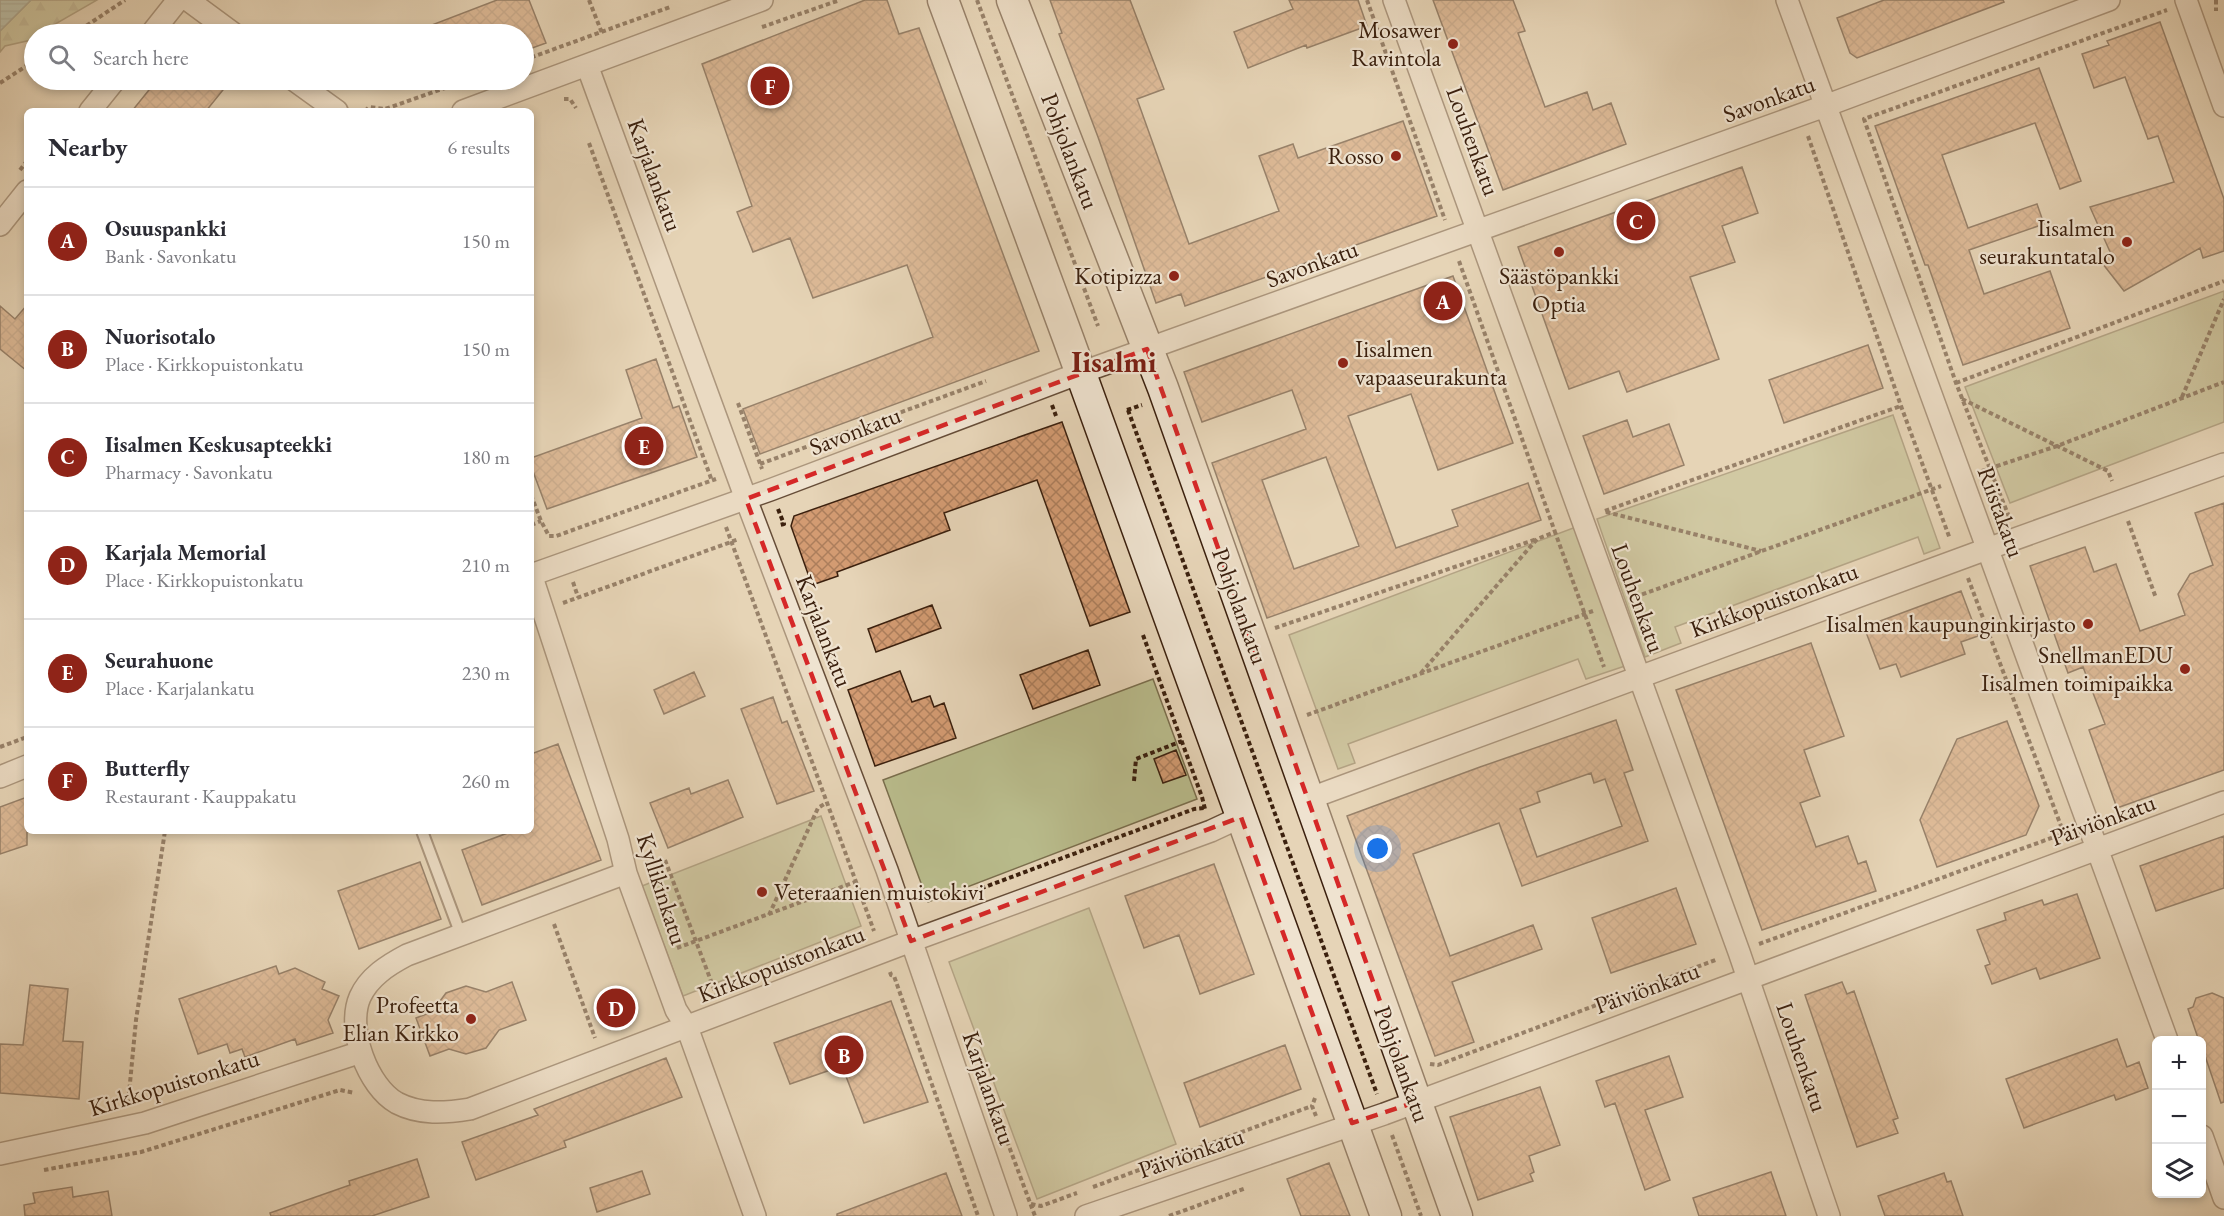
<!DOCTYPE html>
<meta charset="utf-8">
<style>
:root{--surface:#fff;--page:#f7f7f7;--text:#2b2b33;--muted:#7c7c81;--line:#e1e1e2;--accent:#8f2418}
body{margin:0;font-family:"EB Garamond",serif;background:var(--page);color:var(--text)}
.controls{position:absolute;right:18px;bottom:18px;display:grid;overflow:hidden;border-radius:9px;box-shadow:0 3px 9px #0003}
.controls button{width:54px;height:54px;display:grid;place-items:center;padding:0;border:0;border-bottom:2px solid var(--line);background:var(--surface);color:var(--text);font:30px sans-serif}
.you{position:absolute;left:1378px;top:849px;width:21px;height:21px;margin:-15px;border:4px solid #fff;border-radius:50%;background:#1a73e8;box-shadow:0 0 0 9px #1a73e833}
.badge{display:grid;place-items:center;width:39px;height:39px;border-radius:50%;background:var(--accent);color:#fff;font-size:20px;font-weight:700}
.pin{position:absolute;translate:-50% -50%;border:3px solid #fff;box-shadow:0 2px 6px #0006}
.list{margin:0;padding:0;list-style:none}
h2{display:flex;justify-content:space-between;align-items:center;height:78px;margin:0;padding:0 24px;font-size:26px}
h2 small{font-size:20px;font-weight:400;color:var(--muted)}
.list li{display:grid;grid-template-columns:39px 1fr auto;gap:18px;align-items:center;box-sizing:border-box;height:108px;padding:0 24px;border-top:2px solid var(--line)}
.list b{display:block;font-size:22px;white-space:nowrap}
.list p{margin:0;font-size:20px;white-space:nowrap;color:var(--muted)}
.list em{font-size:20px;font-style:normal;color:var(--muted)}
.icon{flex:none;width:33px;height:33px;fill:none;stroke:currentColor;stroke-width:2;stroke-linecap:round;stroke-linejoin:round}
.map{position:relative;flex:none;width:2224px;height:1216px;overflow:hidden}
.search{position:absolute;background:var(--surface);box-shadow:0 3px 9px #0003;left:24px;top:24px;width:510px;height:66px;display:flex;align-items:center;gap:15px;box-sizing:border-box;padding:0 21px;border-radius:33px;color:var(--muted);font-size:22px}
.panel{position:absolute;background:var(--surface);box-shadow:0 3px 9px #0003;left:24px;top:108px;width:510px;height:726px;border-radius:9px}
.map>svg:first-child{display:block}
</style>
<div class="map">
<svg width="2224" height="1216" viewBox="0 0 2224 1216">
<defs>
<pattern id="forest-firs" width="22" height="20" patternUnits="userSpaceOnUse" patternTransform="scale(1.5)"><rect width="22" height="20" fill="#b9bc8c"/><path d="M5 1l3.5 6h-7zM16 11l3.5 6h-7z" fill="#a0a178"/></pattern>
<pattern id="water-rules" width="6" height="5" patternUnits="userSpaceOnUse" patternTransform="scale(1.5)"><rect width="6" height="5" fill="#97b8aa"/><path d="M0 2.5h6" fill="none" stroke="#7c9589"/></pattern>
<pattern id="building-cross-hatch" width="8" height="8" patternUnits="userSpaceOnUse" patternTransform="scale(1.5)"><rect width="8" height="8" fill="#d39b72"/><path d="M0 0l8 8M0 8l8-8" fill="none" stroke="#ac7e5c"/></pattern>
</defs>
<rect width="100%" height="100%" fill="#e6d4b7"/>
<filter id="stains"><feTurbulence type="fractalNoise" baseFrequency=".00333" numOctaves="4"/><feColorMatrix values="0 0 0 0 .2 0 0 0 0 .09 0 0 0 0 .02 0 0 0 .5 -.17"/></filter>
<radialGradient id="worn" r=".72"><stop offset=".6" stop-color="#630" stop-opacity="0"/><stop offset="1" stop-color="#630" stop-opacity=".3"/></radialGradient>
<path fill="#b9bc8c" stroke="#7a6e4d" stroke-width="1.5" d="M2224,291V422L2010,503L1965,387Z
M1893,415L1940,548L1924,554L1918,537L1675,627L1681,643L1645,657L1597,519Z
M1576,527L1625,666L1586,679L1578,659L1348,744L1355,763L1338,769L1289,635Z
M1153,679L1197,799L928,902L883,780Z
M821,816L861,926L683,996L642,886Z
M1089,908L1176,1144L1037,1199L949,962Z"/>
<path fill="url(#forest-firs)" stroke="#7a6e4d" stroke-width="1.5" d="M31,0H97L38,34H34L31,40L5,46L0,52V31Z"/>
<path fill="url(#water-rules)" stroke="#727b6c" stroke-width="1.5" d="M0,0H31L0,31Z"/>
<path fill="url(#building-cross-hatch)" stroke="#3b200e" stroke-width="1.5" fill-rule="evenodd" d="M497,0H529L546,43L524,51V34H412L411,33Z
M865,0H887L899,34L919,28L1039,351L760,454L743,409L933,337L907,265L813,298L790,238L753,252L737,212L752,206L702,64Z
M1050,0H1130L1164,89L1137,99L1189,244L1279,211L1259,156L1293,144L1298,158L1403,121L1437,216L1185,306L1181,294L1156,303L1098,137L1059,34L1062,33Z
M1289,0H1358L1367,26L1307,48L1306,45L1248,68L1234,32L1293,9Z
M1433,0H1513L1525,31L1518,33L1545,107L1587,92L1593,110L1611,103L1626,144L1503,190Z
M1884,0H2003L2004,2L1857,58L1850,53L1837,18Z
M2160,22L2224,199V251L2203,258L2200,248L2124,291L2099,259L2111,254L2090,207L2174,182L2158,136L2148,139L2125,77L2094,88L2082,54L2109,45L2107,41Z
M2039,68L2081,181L2060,189L2035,123L1942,155L1968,228L2037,204L2044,224L1969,250L1984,294L2050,271L2070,328L1963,365L1928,265H1925L1875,126Z
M157,80H231L206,111H132Z
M1742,167L1758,213L1722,226L1735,262L1690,277L1719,359L1627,392L1619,371L1569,389L1518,247Z
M1453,276L1513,443L1438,470L1411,394L1348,416L1396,548L1458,526L1452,510L1528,483L1541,520L1267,618L1212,463L1306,429L1292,390L1202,422L1184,372ZM1326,457L1359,546L1294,569L1262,480Z
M27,305V371L0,349V306L15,319Z
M1868,345L1883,388L1784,423L1769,380Z
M656,359L673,408L679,406L697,457L547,509L531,466V458L642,418L626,370Z
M1627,420L1633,437L1669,424L1684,465L1604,494L1583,436Z
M1062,422L1130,612L1090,626L1037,480L944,513L950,530L837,572L838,576L812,585L791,526L794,516Z
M2224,503V770L2117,808L2089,730L2105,724L2083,667L2068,673L2030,566L2085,547L2094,572L2116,564L2140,631L2185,615L2178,594L2190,574L2213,565L2195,513Z
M1961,591L1978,636L1961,642L1965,654L1901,677L1896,664L1880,669L1864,627Z
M932,605L941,628L876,652L868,629Z
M1811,643L1844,736L1804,750L1820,796L1800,803L1816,847L1848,836L1858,864L1866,861L1876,891L1762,930L1676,690Z
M1088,650L1100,685L1033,709L1020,675Z
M900,671L912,702L930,696L934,707L944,703L956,738L875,766L848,690Z
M694,672L705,696L664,714L654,690Z
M773,697L782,723L787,721L814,791L777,804L741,709Z
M1616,720L1633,770L1624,773L1648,841L1522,886L1499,823L1413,854L1450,956L1533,925L1542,949L1452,982L1474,1042L1435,1056L1347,816L1480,767ZM1591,773L1594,783L1605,779L1622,826L1537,857L1520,809L1540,802L1537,792Z
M2007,721L2039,806L2026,835L1937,867L1920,820L1957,739Z
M558,744L601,860L482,905L462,850L513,831H531V754Z
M1176,750L1186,775L1163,783L1154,759Z
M728,780L743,817L668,848L650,803L689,788L691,794Z
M27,797V845L0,854V807Z
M2224,836V888L2156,911L2140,866Z
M420,862L441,919L359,949L338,891Z
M1214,864L1254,974L1200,994L1179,935L1144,948L1125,896Z
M1676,888L1696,944L1611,973L1592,918Z
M2077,894L2100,958L2040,979L2036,968L1992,984L1985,966L1990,964L1977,930L2006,920L2004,913L2042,900L2044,905Z
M276,966L279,974L295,968L325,982L322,989L339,996L328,1020L333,1033L297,1045L295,1039L245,1057L242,1049L230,1053L227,1044L198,1054L179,999Z
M512,982L526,1020L499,1030L486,1048L466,1054L449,1049L430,1056L416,1018L432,1012L446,993L466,986L486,992Z
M1842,982L1847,994L1854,991L1898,1118L1893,1120L1898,1133L1857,1147L1805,995Z
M30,985L68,989L63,1041L83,1042L79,1099L0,1093V1044L23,1045Z
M2212,993L2224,998V1102L2221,1103L2202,1047V1041H2199L2188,1009L2193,1007L2196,998Z
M891,1001L928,1102L864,1123L842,1066L790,1084L774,1043Z
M2117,1039L2127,1067L2139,1062L2148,1088L2116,1100L2114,1095L2024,1128L2006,1079Z
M1285,1045L1301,1089L1200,1127L1184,1083Z
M1669,1056L1683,1097L1645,1110L1670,1180L1645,1190L1615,1103L1605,1107L1596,1081Z
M666,1058L682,1097L564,1141L566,1147L476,1180L462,1142L538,1115L534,1109Z
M1540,1087L1560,1145L1529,1156L1534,1172L1530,1174L1533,1181L1478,1200L1450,1117Z
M417,1159L429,1197L372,1216H271L270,1213L350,1185L349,1181Z
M1329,1163L1350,1216H1301L1287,1179Z
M642,1171L650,1194L597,1212L590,1188Z
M1771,1172L1786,1216H1699L1693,1198Z
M946,1173L962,1216H837V1214Z
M1944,1173L1947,1182L1951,1181L1963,1216H1885L1878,1196Z
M72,1187L73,1197L108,1191L112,1216H25L24,1205L35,1203L33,1193Z"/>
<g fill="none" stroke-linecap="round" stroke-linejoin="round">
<defs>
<path id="service" d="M422,831L461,935"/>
<path id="minor" d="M188,0L234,34
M1394,0L1739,952L1829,1216
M1787,0L2167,1040
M2186,0L2224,106
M151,34L178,0
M587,65L746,499L887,870L1006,1216
M294,80L337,111
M90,111L115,80
M463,111L762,0
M0,225L27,191
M531,574L618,839L626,873L676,1010L687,1027L755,1216
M531,575L770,490L1080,373L1825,106L2109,0
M0,777L27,766
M1308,799L1987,549L2224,464
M626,873L407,955C388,965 369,977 360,997C346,1029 368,1087 397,1103C420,1115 445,1113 470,1109L911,941L1211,831L1241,817
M2202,1136L2224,1198
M0,1154L145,1123L361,1052
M1086,1216L1384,1114L2224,802"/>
<path id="secondary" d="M943,0L1068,338L1386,1216
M1012,0L1163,388L1457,1216"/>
</defs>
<use href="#service" stroke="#664d38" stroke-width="14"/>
<use href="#minor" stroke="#664d38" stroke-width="24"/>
<use href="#secondary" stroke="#3b200e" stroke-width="33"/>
<path stroke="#3b200e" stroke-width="4" stroke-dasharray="4.5 3" stroke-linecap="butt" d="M589,0L602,33
M977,0L1098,326
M1367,0L1445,220
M2216,0V11
M762,27L840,0
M74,34L125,0
M524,60L670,7
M264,80L273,87
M0,83L34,61
M564,99H570L576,108
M365,111L369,107L385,109L468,80
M1808,136L1901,406L1950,539
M589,143L712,481
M20,170L27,161
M1459,261L1555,532
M1956,383L2224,281
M2182,397L2224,299
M1962,399L2108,471L2112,481
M738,403L762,469
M1052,405L1056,416
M1127,410L1142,405
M1128,410L1377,1094
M760,464L986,381
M1982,471L2057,446L2224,382
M531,495L541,521L549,536H556L716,479
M778,509L784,524L780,525
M1605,511L1901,406
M1606,512L1761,551
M2009,517L1956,383L1864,119L2167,10
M2128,521L2156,598
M531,525L541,521
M726,527L874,931
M1968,578L2064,834
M1631,579L1651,634
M573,582L578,597
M1635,597L1941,486
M563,603L739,539
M1275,628L1537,539
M1143,635L1202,797L1205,809
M1421,673L1537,539L1555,532L1604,667
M1307,715L1593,611
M0,747L27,737
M1134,781L1136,759L1182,741
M2109,818L2124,812
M665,860L716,994
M974,891L1194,809L1204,808
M769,915L818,808L826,803
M554,924L595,1038
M1759,944L2068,832
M677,948L855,882
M890,972L891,975L894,976L978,1216
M1430,1064L1438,1065L1718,959
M1315,1098L1312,1106L1316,1116
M128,1104L136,1020L165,831
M1392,1135L1421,1216
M1007,1141L1035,1216
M44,1170L141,1152L340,1090L355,1093
M1093,1187L1312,1106
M1031,1204L1041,1206L1077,1193
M1169,1216L1246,1188"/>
<use href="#service" stroke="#efe3d0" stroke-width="10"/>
<use href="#minor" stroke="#efe3d0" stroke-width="21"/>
<use href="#secondary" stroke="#efe3d0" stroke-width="30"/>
</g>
<path d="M0 0H2224V1216H0ZM1147,349L1416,1102L1352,1123L1241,817L911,941L746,499Z" fill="#e6d4b7" fill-opacity=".55" fill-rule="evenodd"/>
<path fill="none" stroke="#d62828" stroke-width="4.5" stroke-dasharray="12 8" stroke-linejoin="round" d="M1147,349L1416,1102L1352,1123L1241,817L911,941L746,499Z"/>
<g fill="#8f2418" stroke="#efe3d0" stroke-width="2">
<circle cx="1453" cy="44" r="6"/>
<circle cx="1396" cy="156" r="6"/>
<circle cx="2127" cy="242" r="6"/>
<circle cx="1559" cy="252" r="6"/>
<circle cx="1174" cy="276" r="6"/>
<circle cx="1343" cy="363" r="6"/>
<circle cx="2088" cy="624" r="6"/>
<circle cx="2185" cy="669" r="6"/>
<circle cx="762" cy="892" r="6"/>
<circle cx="471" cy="1019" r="6"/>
</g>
<g text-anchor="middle" stroke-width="4.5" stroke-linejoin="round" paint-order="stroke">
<g font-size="24" fill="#3b200e" stroke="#efe3d0" text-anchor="end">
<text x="1441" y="38">Mosawer<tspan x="1441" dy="28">Ravintola</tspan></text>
<text x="1384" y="164">Rosso</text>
<text x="2115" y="236">Iisalmen<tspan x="2115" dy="28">seurakuntatalo</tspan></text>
<text x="1162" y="284">Kotipizza</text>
<text x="1559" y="284" text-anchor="middle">Säästöpankki<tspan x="1559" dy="28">Optia</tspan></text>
<text x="1355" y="357" text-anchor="start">Iisalmen<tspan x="1355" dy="28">vapaaseurakunta</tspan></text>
<text x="2076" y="632">Iisalmen kaupunginkirjasto</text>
<text x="2173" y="663">SnellmanEDU<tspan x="2173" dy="28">Iisalmen toimipaikka</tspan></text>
<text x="774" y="900" text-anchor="start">Veteraanien muistokivi</text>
<text x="459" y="1013">Profeetta<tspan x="459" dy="28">Elian Kirkko</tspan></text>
</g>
<g font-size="24" fill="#3b200e" stroke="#efe3d0">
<text transform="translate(1769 99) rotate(-20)" y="8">Savonkatu</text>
<text transform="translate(1473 141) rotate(70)" y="8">Louhenkatu</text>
<text transform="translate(1070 151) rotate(69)" y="8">Pohjolankatu</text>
<text transform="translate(655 175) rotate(70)" y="8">Karjalankatu</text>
<text transform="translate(1312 264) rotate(-20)" y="8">Savonkatu</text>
<text transform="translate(855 431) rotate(-21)" y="8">Savonkatu</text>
<text transform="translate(2001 512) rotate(70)" y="8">Riistakatu</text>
<text transform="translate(1638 598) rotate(70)" y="8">Louhenkatu</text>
<text transform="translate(1774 600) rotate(-20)" y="8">Kirkkopuistonkatu</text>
<text transform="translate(1240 606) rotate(70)" y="8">Pohjolankatu</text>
<text transform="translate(824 631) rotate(69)" y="8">Karjalankatu</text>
<text transform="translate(2103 820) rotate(-20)" y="8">Päiviönkatu</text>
<text transform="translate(662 889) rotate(72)" y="8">Kyllikinkatu</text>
<text transform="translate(781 964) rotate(-21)" y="8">Kirkkopuistonkatu</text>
<text transform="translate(1647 988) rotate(-20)" y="8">Päiviönkatu</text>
<text transform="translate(1802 1057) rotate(71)" y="8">Louhenkatu</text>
<text transform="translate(1402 1064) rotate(70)" y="8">Pohjolankatu</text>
<text transform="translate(174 1083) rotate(-17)" y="8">Kirkkopuistonkatu</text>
<text transform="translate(989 1088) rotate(71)" y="8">Karjalankatu</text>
<text transform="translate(1191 1153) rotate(-19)" y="8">Päiviönkatu</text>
</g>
<g font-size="30" font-weight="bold" fill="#7a1f14" stroke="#efe3d0">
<text x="1114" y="372">Iisalmi</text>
</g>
</g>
<rect width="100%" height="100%" filter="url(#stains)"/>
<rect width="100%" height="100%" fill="url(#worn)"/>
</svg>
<div class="controls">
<button>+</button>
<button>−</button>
<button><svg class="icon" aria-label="layers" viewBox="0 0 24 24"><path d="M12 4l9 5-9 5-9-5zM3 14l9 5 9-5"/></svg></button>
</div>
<div class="you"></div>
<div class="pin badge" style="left:1443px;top:301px">A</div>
<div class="pin badge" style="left:844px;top:1055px">B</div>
<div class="pin badge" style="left:1636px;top:221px">C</div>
<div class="pin badge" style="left:616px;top:1008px">D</div>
<div class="pin badge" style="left:644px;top:446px">E</div>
<div class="pin badge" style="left:770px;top:86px">F</div>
<div class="search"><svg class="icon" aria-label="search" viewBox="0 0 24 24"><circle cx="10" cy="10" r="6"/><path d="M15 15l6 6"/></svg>Search here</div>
<section class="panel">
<h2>Nearby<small>6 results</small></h2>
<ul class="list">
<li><span class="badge">A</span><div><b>Osuuspankki</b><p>Bank · Savonkatu</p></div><em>150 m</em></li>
<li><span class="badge">B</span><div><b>Nuorisotalo</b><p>Place · Kirkkopuistonkatu</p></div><em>150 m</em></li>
<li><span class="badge">C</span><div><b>Iisalmen Keskusapteekki</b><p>Pharmacy · Savonkatu</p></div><em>180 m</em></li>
<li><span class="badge">D</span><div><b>Karjala Memorial</b><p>Place · Kirkkopuistonkatu</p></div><em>210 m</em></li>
<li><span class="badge">E</span><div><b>Seurahuone</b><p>Place · Karjalankatu</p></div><em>230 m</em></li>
<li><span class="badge">F</span><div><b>Butterfly</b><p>Restaurant · Kauppakatu</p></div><em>260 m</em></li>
</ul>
</section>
</div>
